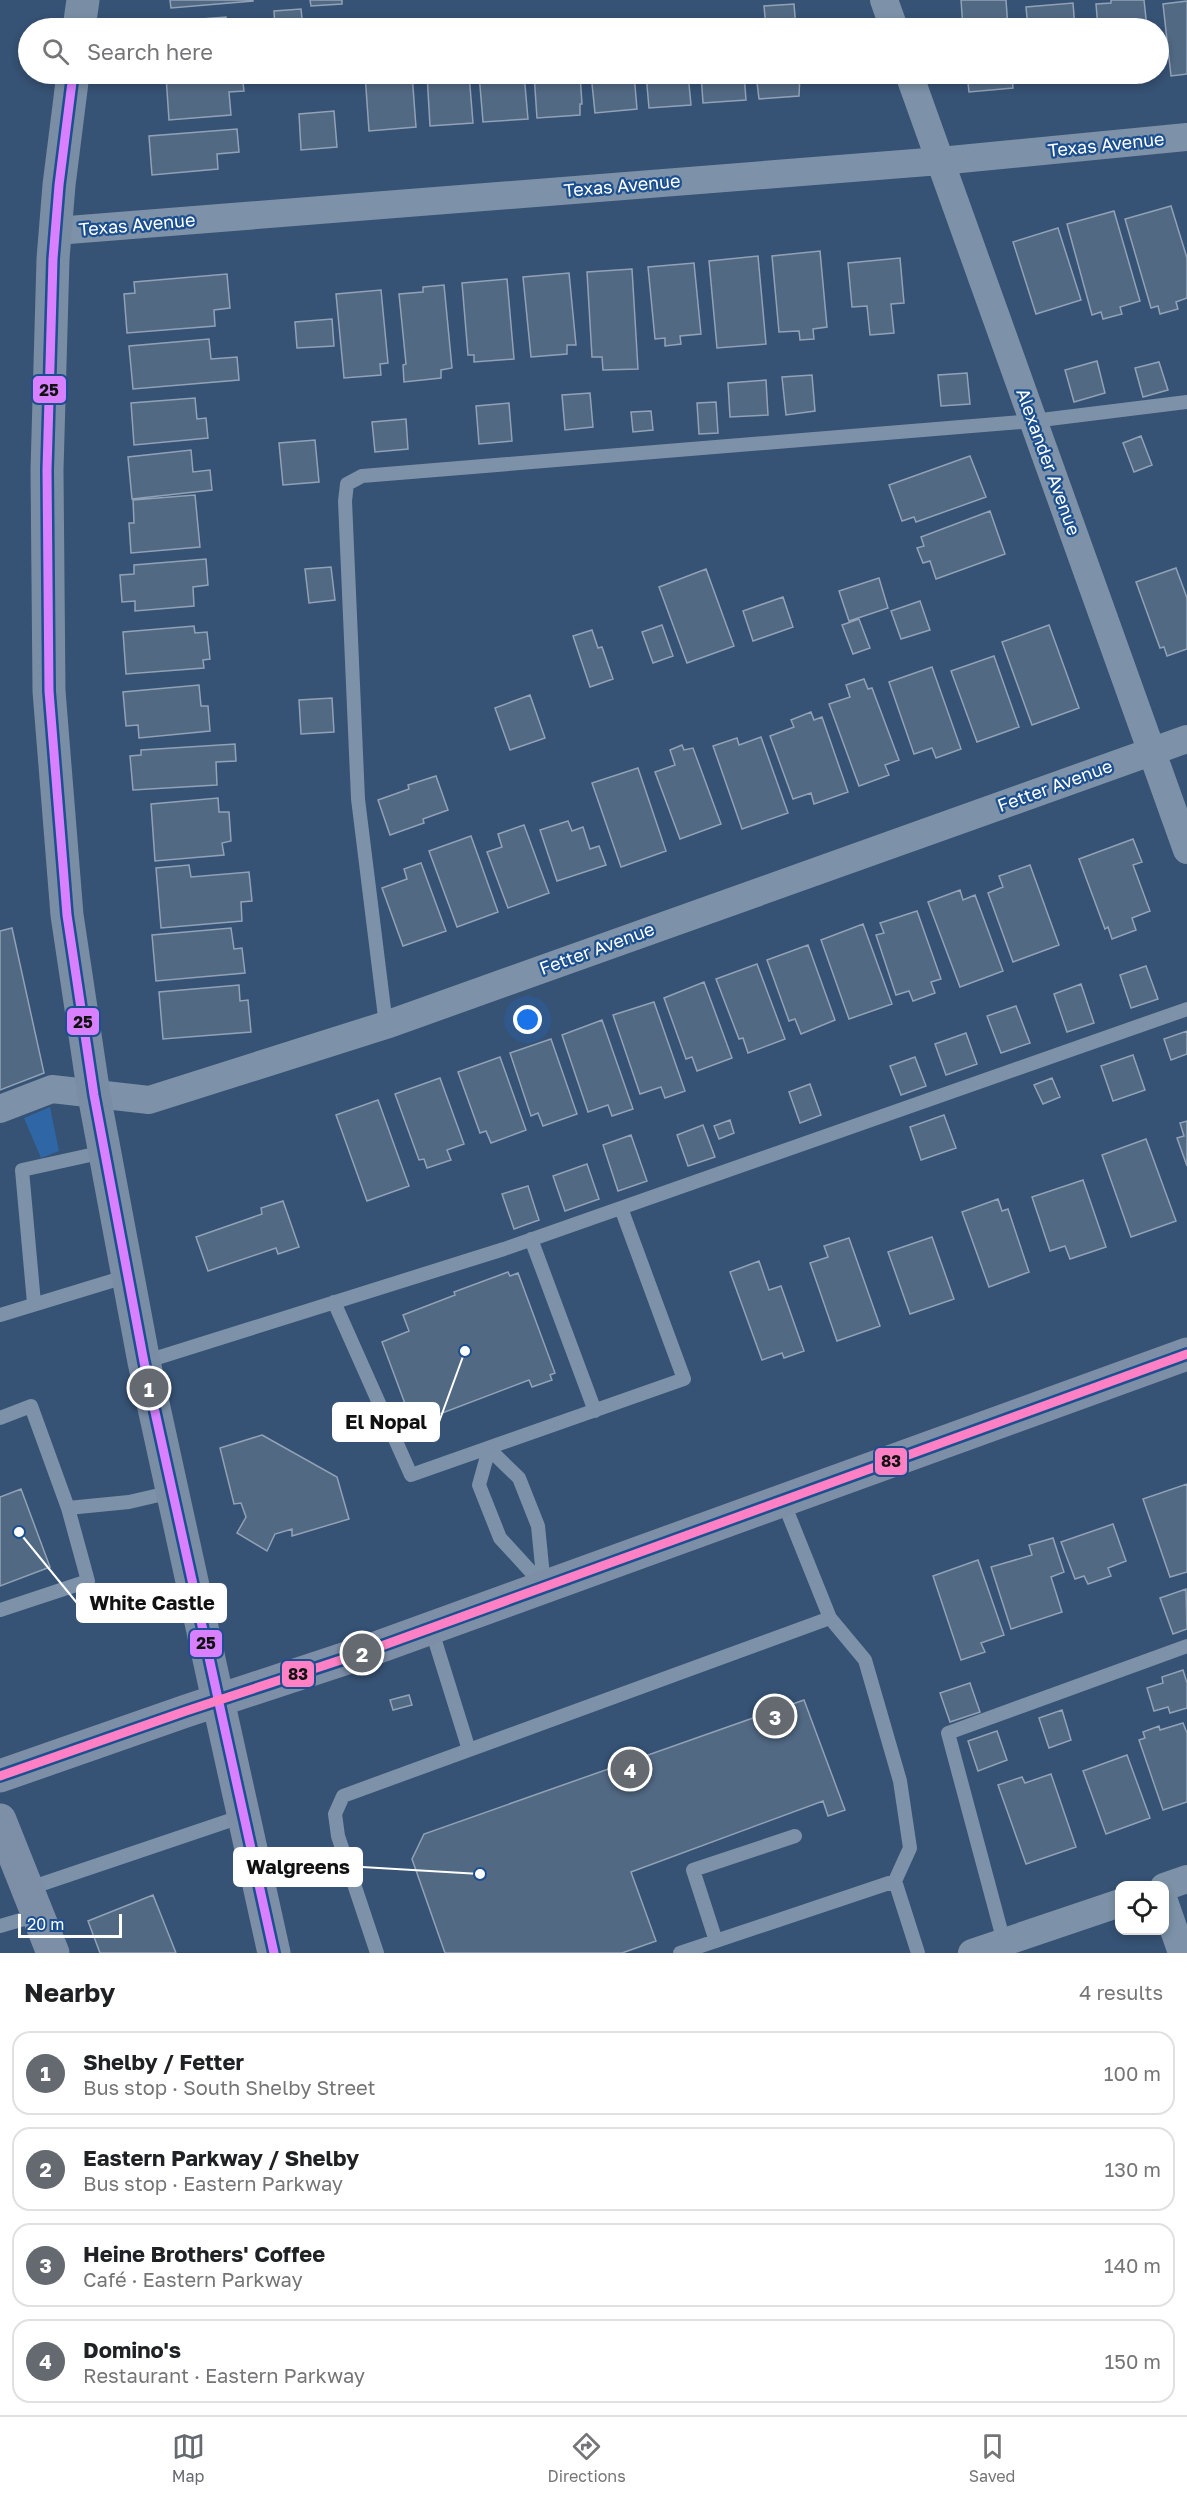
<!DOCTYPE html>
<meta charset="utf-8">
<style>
:root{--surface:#fff;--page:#f2f2f2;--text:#202124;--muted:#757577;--line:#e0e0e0;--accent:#656970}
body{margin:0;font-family:"Golos Text",sans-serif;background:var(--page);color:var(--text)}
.controls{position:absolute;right:18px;bottom:18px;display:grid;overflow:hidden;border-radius:12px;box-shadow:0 3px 9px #0003}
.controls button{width:54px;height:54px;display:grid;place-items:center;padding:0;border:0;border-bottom:2px solid var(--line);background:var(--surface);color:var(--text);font:30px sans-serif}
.scale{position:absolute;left:18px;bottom:15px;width:104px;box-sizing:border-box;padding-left:6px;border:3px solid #fff;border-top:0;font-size:16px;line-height:21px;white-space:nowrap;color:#fff;-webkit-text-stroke:4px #1b4f8f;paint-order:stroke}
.you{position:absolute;left:528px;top:1020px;width:21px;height:21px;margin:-15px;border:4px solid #fff;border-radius:50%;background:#1a73e8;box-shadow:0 0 0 9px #1a73e833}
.badge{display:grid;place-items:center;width:39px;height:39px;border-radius:50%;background:var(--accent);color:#fff;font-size:20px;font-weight:700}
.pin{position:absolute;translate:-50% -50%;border:3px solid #fff;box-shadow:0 2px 6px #0006}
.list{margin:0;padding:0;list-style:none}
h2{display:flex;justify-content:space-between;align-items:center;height:78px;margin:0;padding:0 24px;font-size:26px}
h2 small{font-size:20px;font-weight:400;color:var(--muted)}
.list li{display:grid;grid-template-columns:39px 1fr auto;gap:18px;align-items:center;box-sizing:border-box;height:84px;margin:0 12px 12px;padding:0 12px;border:2px solid var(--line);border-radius:18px}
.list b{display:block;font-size:22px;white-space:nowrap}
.list p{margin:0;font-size:20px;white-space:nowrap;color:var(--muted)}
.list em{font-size:20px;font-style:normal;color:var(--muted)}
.icon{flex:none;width:33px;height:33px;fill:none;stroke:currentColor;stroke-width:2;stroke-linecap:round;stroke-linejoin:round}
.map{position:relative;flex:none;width:1187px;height:1953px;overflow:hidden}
.search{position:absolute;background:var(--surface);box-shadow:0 3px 9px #0003;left:18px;right:18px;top:18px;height:66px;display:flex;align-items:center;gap:15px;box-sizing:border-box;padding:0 21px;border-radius:33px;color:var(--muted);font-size:22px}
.sheet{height:462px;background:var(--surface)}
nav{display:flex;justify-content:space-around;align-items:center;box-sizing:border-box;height:84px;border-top:2px solid var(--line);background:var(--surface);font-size:16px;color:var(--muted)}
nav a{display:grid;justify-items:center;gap:3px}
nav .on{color:var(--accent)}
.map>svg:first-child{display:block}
</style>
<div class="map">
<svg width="1187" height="1953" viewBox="0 0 1187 1953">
<rect width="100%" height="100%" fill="#365274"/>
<path fill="#2f66a5" d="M50,1107L59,1151L41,1158L24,1118Z"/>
<path fill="#526984" stroke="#92a2b6" stroke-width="1.5" d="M170,0H253V1L171,8Z
M310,0H342V4L311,6Z
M961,0H1006L1008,28H963Z
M1111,0H1144L1147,28H1098L1096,4L1111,3Z
M1187,1V74L1171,76L1163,4Z
M1073,3L1075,28H1028L1026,7Z
M794,4L796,28H766L764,6Z
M301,9L303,28H275L274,11Z
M226,17L227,27L237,26V28H164L163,22Z
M198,74H242L244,91L229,92L231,115L169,120L166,76Z
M365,74H412L416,127L369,131Z
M427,74H469L473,123L430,126Z
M479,74H524L528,119L483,122Z
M534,74H580L582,104H580V115L537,118Z
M591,74H634L637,109L595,113Z
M646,74H688L691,105L649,108Z
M701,74H744L746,100L703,103Z
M756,74H800L799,96L759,99Z
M967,74H1012L1013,88L969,92Z
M1051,74H1079V80L1052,83Z
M1121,74H1151V75L1122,78Z
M334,111L337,147L301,150L299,114Z
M237,129L239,152L217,154L218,169L152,175L149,136Z
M1171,206L1187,258V298L1176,302L1178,309L1160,314L1158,306L1151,308L1125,219Z
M1114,211L1140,301L1120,307L1122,314L1103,319L1101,312L1092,315L1067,224Z
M1058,228L1081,300L1036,314L1013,242Z
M820,251L827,327L813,329L814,339L800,340L799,331L779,332L772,256Z
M758,256L766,344L717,348L709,261Z
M900,258L904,303L891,304L894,333L870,335L867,306L852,307L848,263Z
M694,263L701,334L680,336L681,344L665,346V338L655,339L648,267Z
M632,269L638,369L603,370L602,357H592L587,272Z
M569,273L576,345H567V354L531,357L523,277Z
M227,274L230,308L214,310L215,326L127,333L124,294L135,293L134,282Z
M507,279L514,359L474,362V355H468L462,283Z
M444,285L452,368L441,370V378L404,382L403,365L406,364L399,294L423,292V287Z
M381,290L388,363L380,364L381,375L344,378L336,294Z
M332,319L334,346L297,348L295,322Z
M209,339L211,359L237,357L239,380L133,389L129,346Z
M1097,361L1105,393L1074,402L1065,370Z
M1159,362L1168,390L1143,397L1135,368Z
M967,373L970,404L941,406L938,375Z
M812,375L815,411L786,415L782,377Z
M766,380L768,415L730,417L728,383Z
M590,393L593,427L565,430L562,395Z
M195,398L197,419L206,418L208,438L134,445L131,403Z
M716,402L718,433L699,434L697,403Z
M509,403L512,441L479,444L476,406Z
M651,411L653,430L633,432L631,412Z
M406,419L408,449L375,452L372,422Z
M1141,436L1152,465L1134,472L1123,443Z
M315,440L319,482L283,485L279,443Z
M191,450L193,472L210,470L212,490L132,499L128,457Z
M970,456L986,497L916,522L914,517L902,521L889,485Z
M195,495L200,547L131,553L129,523H134L133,500Z
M990,511L1005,554L936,579L930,561L923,563L917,548L924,546L921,537Z
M206,559L208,585L193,587L194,606L135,611V601L122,602L120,575L134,574V565Z
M331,567L335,600L309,603L305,569Z
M1176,568L1187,598V649L1167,656L1164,647L1160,648L1136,582Z
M706,569L734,646L687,663L659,587Z
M879,578L888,608L849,621L839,591Z
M783,597L793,627L753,641L743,611Z
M920,601L930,630L901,639L891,611Z
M859,619L870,648L853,654L842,625Z
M662,625L673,656L653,663L642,632Z
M1049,625L1079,708L1032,725L1002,642Z
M194,626L195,633L207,632L210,659L203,660L204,668L126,674L123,632Z
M592,630L598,648L602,647L613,679L590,687L573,636Z
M994,656L1019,727L977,742L951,671Z
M932,667L961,749L936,758L932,748L914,754L889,682Z
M864,679L868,689L872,688L899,760L885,765L889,775L859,786L829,704L850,697L846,685Z
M199,685L201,706H208L210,731L139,738L138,725L126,726L123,692Z
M530,695L545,738L510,750L495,708Z
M332,698L334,732L301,734L299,700Z
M811,712L814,720L822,717L848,792L814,804L811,793L793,799L770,736L794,727L791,720Z
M761,737L788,813L742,829L713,746L737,738L739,745Z
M235,744L236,761L216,762L217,785L133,790L130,756L141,755V750Z
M682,745L684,750L693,748L721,824L680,839L655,772L675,765L670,750Z
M638,768L666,851L621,867L592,783Z
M436,776L448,810L423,819L424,823L390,835L378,800L409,789L408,785Z
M218,798L219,812H229L231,841L222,843L224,855L155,861L151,804Z
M568,821L572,831L583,827L590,849L599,846L606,865L557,881L540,830Z
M524,825L549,893L508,908L487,852L502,847L498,834Z
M471,836L498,912L457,927L429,851Z
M1133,839L1142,862L1133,865L1150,911L1132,918L1136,930L1112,939L1108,927L1105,929L1079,859Z
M421,863L446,931L403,946L382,888L407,879L404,869Z
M189,865L191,877L249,872L252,901L241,902L242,921L161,928L156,868Z
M1030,865L1059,945L1013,962L988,893L1003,887L999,876Z
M960,890L963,900L975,895L1003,971L960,987L928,902Z
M917,911L941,979L931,982L935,993L913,1001L909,991L896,995L876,935L884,933L880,923Z
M863,924L892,1004L849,1019L821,940Z
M12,928L44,1073L0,1090V931Z
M231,928L234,949L242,948L245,973L156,981L152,935Z
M808,945L835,1020L801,1034L795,1019L789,1021L767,960Z
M757,964L785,1039L748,1053L743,1038L739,1039L716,979Z
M1146,966L1158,999L1131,1008L1120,975Z
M704,982L732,1058L697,1071L692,1057L686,1059L664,998Z
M1081,984L1094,1023L1067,1032L1054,994Z
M239,985L240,1001L248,1000L251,1032L163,1039L159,992Z
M654,1002L685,1091L665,1098L661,1087L640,1094L613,1015Z
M1016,1006L1030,1043L1001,1053L987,1016Z
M602,1020L633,1109L612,1116L608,1105L588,1112L562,1035Z
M1187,1031V1054L1171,1060L1164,1039Z
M966,1033L977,1064L946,1075L935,1044Z
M551,1039L577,1114L543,1126L538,1113L531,1116L510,1053Z
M1133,1055L1145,1090L1113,1101L1101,1066Z
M500,1057L526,1130L491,1143L486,1131L480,1133L458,1072Z
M915,1057L926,1086L901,1095L890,1066Z
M440,1078L464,1144L447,1150L451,1160L427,1168L424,1159L419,1160L395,1094Z
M1052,1078L1060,1097L1043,1104L1034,1085Z
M810,1084L821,1115L800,1123L789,1092Z
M378,1100L409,1186L367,1201L336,1115Z
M944,1115L956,1148L921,1160L910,1127Z
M730,1120L734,1133L719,1139L714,1126Z
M1187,1121V1166L1177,1138L1184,1136L1180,1123Z
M703,1125L715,1157L688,1166L677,1135Z
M631,1135L647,1181L618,1191L603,1145Z
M1146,1139L1176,1221L1131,1237L1102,1155Z
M587,1164L599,1199L565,1211L553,1176Z
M1083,1180L1106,1247L1070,1259L1065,1246L1050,1251L1032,1197Z
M528,1186L539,1220L514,1229L502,1194Z
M998,1199L1002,1211L1008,1209L1029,1272L989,1287L962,1212Z
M283,1201L299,1247L278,1254L276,1248L208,1271L196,1237L262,1214L261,1208Z
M932,1237L954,1299L910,1314L888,1252Z
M849,1238L880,1326L837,1341L810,1263L828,1257L824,1246Z
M759,1261L769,1290L781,1286L804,1351L784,1358L782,1353L762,1360L730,1272Z
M508,1272L510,1276L518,1273L555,1373L550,1375L552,1380L532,1387L529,1380L437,1415L435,1408L410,1417L382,1342L409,1331L403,1315L455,1295L454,1292Z
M262,1435L337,1477L349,1519L292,1536V1529L275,1534L267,1551L237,1533L246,1517L241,1503L234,1504L220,1448Z
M1187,1484V1572L1170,1577L1143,1499Z
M21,1489L50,1567L0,1586V1497Z
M1113,1524L1126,1561L1108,1568L1111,1576L1088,1584L1084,1576L1075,1579L1061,1542Z
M1053,1538L1064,1572L1051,1577L1062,1612L1011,1629L991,1567L1032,1555L1029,1545Z
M978,1560L1004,1635L981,1643L985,1652L961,1660L933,1576Z
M1186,1589L1187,1629L1173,1634L1160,1598Z
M1183,1670L1187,1683V1708L1170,1713L1168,1707L1154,1711L1147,1688L1163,1683L1162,1677Z
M970,1683L980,1712L950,1722L940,1693Z
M409,1695L412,1705L393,1710L390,1700Z
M804,1700L845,1810L828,1816L823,1801L631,1872L656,1941L622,1953H445L412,1859L424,1834Z
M1062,1710L1071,1740L1049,1748L1039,1718Z
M1183,1723L1187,1733V1802L1163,1810L1139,1740L1145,1738L1143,1732L1159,1726L1160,1730Z
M997,1731L1007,1760L978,1771L968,1741Z
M1127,1755L1150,1818L1106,1834L1083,1771Z
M1051,1774L1076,1847L1026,1864L998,1785L1022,1777L1025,1783Z
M153,1895L176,1953H100L88,1921Z"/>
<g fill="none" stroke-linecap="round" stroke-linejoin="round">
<path stroke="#7d92a8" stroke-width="14" d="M386,1025L358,799L345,501L347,484L362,476L1033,421L1187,402
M531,1239L595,1411
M334,1302L411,1475L684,1379L621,1208
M34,1303L22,1170L104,1152
M0,1315L128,1276
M144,1362L504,1249L1187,1009
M0,1418L31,1406L68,1508
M489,1449L479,1485L500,1538L544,1586
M489,1449L519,1478L538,1526L544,1586
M783,1501L830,1618L865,1660L900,1781L910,1848L895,1881L918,1953
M0,1610L88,1581L68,1508L129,1502L172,1492
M431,1628L469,1750
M27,1889L243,1816
M0,1926L38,1915
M716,1941L693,1870L795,1836
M1004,1942L948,1733L1187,1646
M377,1953L338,1836L335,1814L343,1796L830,1618
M680,1953L895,1881"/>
<path stroke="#7d92a8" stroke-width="28" d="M884,0L894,28
M909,74L1187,850
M56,231L940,161L1187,137
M0,1109L52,1089L149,1100L386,1025L1187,739
M1164,1887L1187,1879
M1164,1901L1182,1953
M972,1953L1120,1903"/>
<path stroke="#798da4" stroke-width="33" d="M79,28L83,0
M73,74L59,185L53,259L47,470L49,691L67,915L94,1095L144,1362L218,1700"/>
<path stroke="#7d8ea7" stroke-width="33" d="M218,1700L274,1953
M0,1776L186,1711L362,1653L1187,1354
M0,1820L53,1953"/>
<defs>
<path id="bus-1" d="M73,74L59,185L53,259L47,470L49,691L67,915L94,1095L144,1362L274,1953"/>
<path id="bus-2" d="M0,1776L186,1711L362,1653L1187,1354"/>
</defs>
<use href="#bus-1" stroke="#1b4f8f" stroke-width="14"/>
<use href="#bus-2" stroke="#1b4f8f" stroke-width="14"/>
<use href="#bus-1" stroke="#d880ff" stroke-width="9"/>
<use href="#bus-2" stroke="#ff80c5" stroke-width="9"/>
</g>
<g text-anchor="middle" stroke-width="4.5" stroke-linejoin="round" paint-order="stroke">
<g font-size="18" fill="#fff" stroke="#1b4f8f">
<text transform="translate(1106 145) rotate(-6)" y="6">Texas Avenue</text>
<text transform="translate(622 186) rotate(-5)" y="6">Texas Avenue</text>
<text transform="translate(137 225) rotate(-5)" y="6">Texas Avenue</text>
<text transform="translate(1048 462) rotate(70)" y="6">Alexander Avenue</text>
<text transform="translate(1055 786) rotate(-20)" y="6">Fetter Avenue</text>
<text transform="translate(597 949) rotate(-20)" y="6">Fetter Avenue</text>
</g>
</g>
<path fill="none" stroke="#fff" stroke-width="2" d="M465 1351L439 1422M19 1532L77 1603M480 1874L362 1867"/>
<g fill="#fff" stroke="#1b4f8f" stroke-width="2">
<circle cx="465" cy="1351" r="6"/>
<circle cx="19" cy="1532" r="6"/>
<circle cx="480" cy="1874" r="6"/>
</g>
<g fill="#fff" stroke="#fff" stroke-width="2">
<rect x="333" y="1403" width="106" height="38" rx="6"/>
<rect x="77" y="1584" width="149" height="38" rx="6"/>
<rect x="234" y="1848" width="128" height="38" rx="6"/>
</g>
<g font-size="20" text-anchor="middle" font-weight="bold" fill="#111">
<text x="386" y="1429">El Nopal</text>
<text x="152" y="1610">White Castle</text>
<text x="298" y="1874">Walgreens</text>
</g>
<g stroke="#1b4f8f" stroke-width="2">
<rect x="32" y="375" width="35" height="29" rx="6" fill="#d880ff"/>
<rect x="66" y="1007" width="34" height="29" rx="6" fill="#d880ff"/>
<rect x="874" y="1447" width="34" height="29" rx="6" fill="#ff80c5"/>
<rect x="189" y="1629" width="34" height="29" rx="6" fill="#d880ff"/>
<rect x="281" y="1660" width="34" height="28" rx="6" fill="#ff80c5"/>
</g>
<g font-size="16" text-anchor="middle" font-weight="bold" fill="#111">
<text x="49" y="396">25</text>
<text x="83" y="1028">25</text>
<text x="891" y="1467">83</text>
<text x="206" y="1649">25</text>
<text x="298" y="1680">83</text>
</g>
</svg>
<div class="controls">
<button><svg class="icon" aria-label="locate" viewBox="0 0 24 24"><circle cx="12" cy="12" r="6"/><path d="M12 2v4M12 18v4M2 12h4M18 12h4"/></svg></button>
</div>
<div class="scale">20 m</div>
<div class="you"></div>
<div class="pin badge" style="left:149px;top:1388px">1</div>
<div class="pin badge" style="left:362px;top:1653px">2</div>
<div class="pin badge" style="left:775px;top:1716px">3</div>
<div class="pin badge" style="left:630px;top:1769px">4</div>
<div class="search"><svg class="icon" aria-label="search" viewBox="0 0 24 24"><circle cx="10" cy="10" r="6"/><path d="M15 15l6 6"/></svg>Search here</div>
</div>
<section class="sheet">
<h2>Nearby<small>4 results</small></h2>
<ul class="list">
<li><span class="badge">1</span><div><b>Shelby / Fetter</b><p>Bus stop · South Shelby Street</p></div><em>100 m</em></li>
<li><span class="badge">2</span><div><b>Eastern Parkway / Shelby</b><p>Bus stop · Eastern Parkway</p></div><em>130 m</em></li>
<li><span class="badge">3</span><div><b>Heine Brothers' Coffee</b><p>Café · Eastern Parkway</p></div><em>140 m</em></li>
<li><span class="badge">4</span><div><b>Domino's</b><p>Restaurant · Eastern Parkway</p></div><em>150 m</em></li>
</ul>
</section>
<nav>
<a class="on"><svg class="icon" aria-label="map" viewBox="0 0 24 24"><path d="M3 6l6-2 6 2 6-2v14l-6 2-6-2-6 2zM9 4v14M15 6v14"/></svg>Map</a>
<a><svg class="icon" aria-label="directions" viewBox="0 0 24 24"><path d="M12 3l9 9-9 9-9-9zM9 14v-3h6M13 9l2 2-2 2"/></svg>Directions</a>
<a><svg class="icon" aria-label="saved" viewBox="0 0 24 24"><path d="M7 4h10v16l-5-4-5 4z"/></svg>Saved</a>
</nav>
